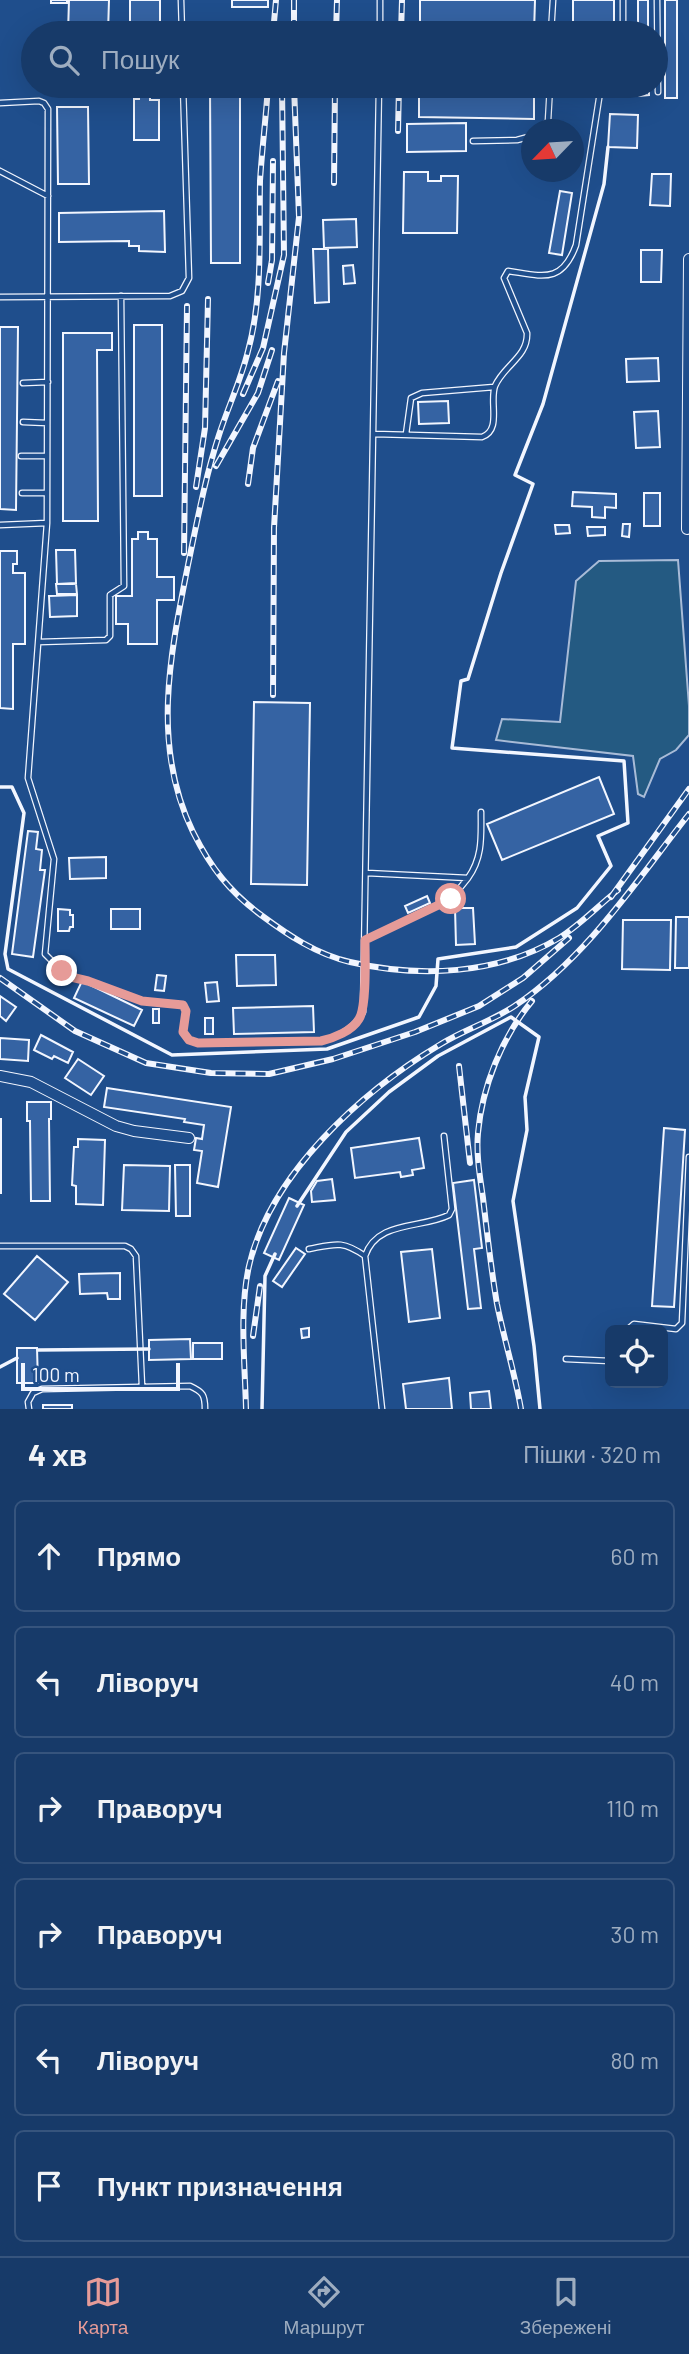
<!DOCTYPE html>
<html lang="uk">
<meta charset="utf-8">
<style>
:root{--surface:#173a69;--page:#244571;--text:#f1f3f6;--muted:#9eadc0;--line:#36547d;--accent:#e69b98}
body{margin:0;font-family:Barlow,sans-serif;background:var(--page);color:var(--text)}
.controls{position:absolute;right:21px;bottom:21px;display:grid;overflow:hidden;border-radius:10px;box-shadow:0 7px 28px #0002}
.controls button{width:63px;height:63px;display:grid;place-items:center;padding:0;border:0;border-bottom:2px solid var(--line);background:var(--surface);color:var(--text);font:35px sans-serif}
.compass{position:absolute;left:521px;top:119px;width:63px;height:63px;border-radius:50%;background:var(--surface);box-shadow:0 7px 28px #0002;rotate:245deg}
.scale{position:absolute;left:21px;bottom:18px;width:159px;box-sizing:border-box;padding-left:7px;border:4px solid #f2f6ff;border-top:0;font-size:19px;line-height:24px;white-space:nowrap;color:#f2f6ff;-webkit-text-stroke:5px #1f4e8c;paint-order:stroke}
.stop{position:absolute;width:21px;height:21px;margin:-16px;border:5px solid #e69b98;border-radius:50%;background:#fff}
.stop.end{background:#e69b98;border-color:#fff;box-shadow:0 2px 7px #0008}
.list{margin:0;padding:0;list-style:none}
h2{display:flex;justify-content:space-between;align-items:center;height:91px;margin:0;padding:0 28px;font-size:30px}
h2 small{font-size:23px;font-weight:400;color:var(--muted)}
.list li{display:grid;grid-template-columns:46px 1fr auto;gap:21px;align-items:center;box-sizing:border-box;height:112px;margin:0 14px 14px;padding:0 14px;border:2px solid var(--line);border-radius:10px}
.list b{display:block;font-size:26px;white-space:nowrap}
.list em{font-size:23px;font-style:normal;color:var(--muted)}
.icon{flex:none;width:38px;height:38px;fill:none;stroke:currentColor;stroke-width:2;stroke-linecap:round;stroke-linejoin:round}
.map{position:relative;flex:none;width:689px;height:1409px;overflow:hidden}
.search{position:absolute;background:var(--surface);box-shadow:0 7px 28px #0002;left:21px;right:21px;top:21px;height:77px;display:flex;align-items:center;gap:18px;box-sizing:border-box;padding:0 24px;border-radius:38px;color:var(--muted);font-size:26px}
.sheet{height:847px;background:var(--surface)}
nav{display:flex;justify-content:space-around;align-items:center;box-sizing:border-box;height:98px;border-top:2px solid var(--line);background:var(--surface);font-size:19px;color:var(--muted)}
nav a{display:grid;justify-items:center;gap:4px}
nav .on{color:var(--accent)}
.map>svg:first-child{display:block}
</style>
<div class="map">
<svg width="689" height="1409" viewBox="0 0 689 1409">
<rect width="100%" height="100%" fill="#1f4e8c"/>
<path fill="#245a82" stroke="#a8bbd7" stroke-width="2" d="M678,560L689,706V735L676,750L660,759L644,797L638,794L633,756L496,740L502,719L560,722L576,581L599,561Z"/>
<path fill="#3563a3" stroke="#f2f6ff" stroke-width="2" d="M51,0H67V3H51Z
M69,0H109L108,33H68Z
M130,0H160V33H130Z
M232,0H268V7H232Z
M420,0H535L534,33H420Z
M573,0H614V33H573Z
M638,0H648V33H638Z
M665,0H677V98H665Z
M210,26H250V33H210Z
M130,86H159V89H150V100H159V140H134V99H139V89H130Z
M210,86H240V263H211Z
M419,86H534V119L419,117Z
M639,86H649V95L639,96Z
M57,107H88L89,184H58Z
M610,114L638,115L637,148L608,147Z
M466,123V151L407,152V124Z
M404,172H428V181H441V176H458L457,233H403Z
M652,174H671L670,206L650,205Z
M560,191L572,193L562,255L549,253Z
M164,211L165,252L139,251V246H129V241L59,242V213Z
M356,219L357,247L324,248L323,220Z
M313,249H328L329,302L315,303Z
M641,250H662L661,282H641Z
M353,265L355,283L344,284L343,266Z
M134,325H162V496H134Z
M0,327H18L16,510L0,509Z
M63,333H112V350H97L98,521H63Z
M658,358L659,381L627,382L626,359Z
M448,401L449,423L419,424L418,402Z
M658,411L660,447L636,448L634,412Z
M573,492L616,494V508L605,507V518L592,517V507L572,506Z
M644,493H660V526H644Z
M623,524H630L629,537L622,536Z
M555,525H569L570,533L556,534Z
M587,527H605V535L588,536Z
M138,532H148V539H157V577H174V600H157V644H128V624H116V596H132V539H138Z
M56,550H75L76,583L57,584Z
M0,551H17V564H13V573H25V644H13V709L0,708Z
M56,584H76L77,594H57Z
M77,595V616L50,617L49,596Z
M254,702L310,703L307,885L251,884Z
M599,777L614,814L502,860L487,824Z
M28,831L38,832L36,849L42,850L40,870H45L33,957L12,954Z
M106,857V878L70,879L69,858Z
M427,896L430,903L408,913L405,906Z
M455,908H473L475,944L456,945Z
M58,909L70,910V915H73V927H70L69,931H58Z
M111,909H140V929H111Z
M676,917H689V968H675Z
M623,920H671L670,970L622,969Z
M236,955H275L276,985L237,986Z
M157,975L166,976L164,991L155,990Z
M82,981L142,1010L134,1026L74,998Z
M217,982L219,1001L207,1002L205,983Z
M0,996L16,1007L6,1021L0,1016Z
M313,1006L314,1032L234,1034L233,1008Z
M153,1009H159V1023H153Z
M205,1018H213V1034H205Z
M41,1035L73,1052L68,1063L54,1056L52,1059L34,1050Z
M0,1038L29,1040L28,1061L0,1059Z
M78,1059L104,1076L91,1095L65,1078Z
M107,1088L231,1107L218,1187L197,1183L202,1151L194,1150L196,1138L202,1139L204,1125L184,1122L185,1119L104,1107Z
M27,1102H51V1119H49L50,1201H31L30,1121H27Z
M0,1119H1V1193H0Z
M664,1128L685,1130L674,1307L652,1306Z
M419,1138L424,1168L412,1170L413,1175L401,1177L400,1172L355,1178L351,1148Z
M78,1139L105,1140L103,1205L76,1204V1186L72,1185L74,1147H78Z
M124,1165L170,1166L169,1211L122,1210Z
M175,1165H190V1216H176Z
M332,1179L335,1200L312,1202L311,1191L317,1181Z
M474,1180L482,1248L474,1249L481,1308L468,1309L453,1183Z
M289,1198L304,1205L279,1260L264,1253Z
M296,1248L305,1254L282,1287L273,1281Z
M432,1249L440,1318L409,1322L401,1252Z
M37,1256L68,1282L35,1320L4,1294Z
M120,1273V1299H108L107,1293L80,1294L79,1274Z
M309,1328V1337L302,1338L301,1329Z
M190,1339L191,1359L149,1360V1340Z
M193,1343H222V1359H193Z
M17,1348H37L38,1383H17Z
M449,1378L452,1409H406L403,1384Z
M489,1391L491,1409H471L470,1393Z
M43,1405H72V1409H43Z"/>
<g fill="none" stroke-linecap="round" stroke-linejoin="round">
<defs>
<path id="service" d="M181,0L182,33
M657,0L658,92
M380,33V0
M551,33L553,0
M623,33V0
M0,103L39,101L44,103L48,109L47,523L28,778L54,859L45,954L62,971L71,977L88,981L142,1001L183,1005L186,1011L183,1032L189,1040L198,1043L321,1041C338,1037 355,1028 363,1012L379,86
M540,130L548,121L550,86
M473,141L517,140L532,136
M0,171L48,196
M0,297L170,296L182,291L189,278L183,86
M23,383L48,382
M23,422L47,423
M375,434L482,437C502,430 489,402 495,386C504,365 528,357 527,333L504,278L508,271C543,276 562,284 576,245L601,86
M406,434L411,398L422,393L494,387
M21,456H47
M22,493H47
M0,525L47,523
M39,642L106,640L110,636V595L124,586L121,296
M367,873L468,878C483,857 481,836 481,812
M365,940L451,899L468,878
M0,1246H125L131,1249L136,1256L142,1386
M309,1249C335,1244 342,1240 365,1256
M627,1330L634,1324L676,1329L682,1323L689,1157
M566,1359L610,1361
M29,1409L28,1402L33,1393L42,1389L190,1386C203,1392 205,1395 205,1409
M382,1409L365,1256C377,1220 421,1229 449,1215L452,1209L444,1136"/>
<path id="minor" d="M687,529L689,259
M0,1076L31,1082L116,1126L134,1131L189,1138"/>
</defs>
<use href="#service" stroke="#f2f6ff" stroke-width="7"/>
<use href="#minor" stroke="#f2f6ff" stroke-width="12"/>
<use href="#service" stroke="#1f4e8c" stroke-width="4.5"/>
<use href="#minor" stroke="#1f4e8c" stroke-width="10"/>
<defs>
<path id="rail" d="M294,0V33
M273,33L276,0
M336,33L337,0
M401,33L402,0
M268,86C266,117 262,149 260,181C259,237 263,296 248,351C241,380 228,407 219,435C205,478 197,522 188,565C170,655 151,746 193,832C211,868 229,891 261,915C288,935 316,954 350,962C419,978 497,975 559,938C580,925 599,905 618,890
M398,131L399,86
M334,183L335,86
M268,283L272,260L273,161
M243,394L263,348L284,255L282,86
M216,466L258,393L272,350
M248,484L253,448L278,381
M196,487L205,428L208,299
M184,553L187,306
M273,695L274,528L284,353L299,217L294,86
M611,897L689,789
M0,978L75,1031L146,1063L211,1073L269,1074L333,1059L415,1032L479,1006L523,978L569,938
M459,1066L470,1163
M253,1336L260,1286
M246,1409C245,1364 239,1310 249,1266C270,1174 362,1091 441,1044C465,1029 493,1021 516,1005C587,957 637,880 689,814
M521,1409C515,1374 504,1339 497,1304C491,1269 487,1233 483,1198C480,1177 476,1155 478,1133C482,1087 502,1037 532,1001"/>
</defs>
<use href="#rail" stroke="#f2f6ff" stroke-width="6"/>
<use href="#rail" stroke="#1f4e8c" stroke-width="3.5" stroke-dasharray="10" stroke-linecap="butt"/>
<path stroke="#f2f6ff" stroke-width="3.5" d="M0,787H12L24,813L5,954L8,969L172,1055L327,1049L419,1017L436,986L438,959L516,947L577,908L611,866L598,836L628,823L624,761L452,748L461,681L468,679L501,573L533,484L515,475L543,404L604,184L608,147
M297,1206L346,1132L389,1092L438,1056L511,1017L539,1037L525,1097L527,1130L513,1201L534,1346L540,1409
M38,1350L149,1349
M0,1367L17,1358
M262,1409L265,1276L275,1254"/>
</g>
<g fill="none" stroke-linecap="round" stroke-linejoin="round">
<path stroke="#e69b98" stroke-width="9" d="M62,971L71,977L88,981L142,1001L183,1005L186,1011L183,1032L189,1040L198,1043L321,1041C334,1038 352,1031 359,1019C367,1007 365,956 365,940L451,899"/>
</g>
</svg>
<div class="controls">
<button><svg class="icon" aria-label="locate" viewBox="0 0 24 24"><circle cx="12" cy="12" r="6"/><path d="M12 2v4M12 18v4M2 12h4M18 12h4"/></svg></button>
</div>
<svg class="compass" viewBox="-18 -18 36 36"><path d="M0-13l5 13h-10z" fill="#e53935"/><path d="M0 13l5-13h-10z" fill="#9eadc0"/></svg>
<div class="scale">100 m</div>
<div class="stop" style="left:451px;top:899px"></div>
<div class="stop end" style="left:62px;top:971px"></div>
<div class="search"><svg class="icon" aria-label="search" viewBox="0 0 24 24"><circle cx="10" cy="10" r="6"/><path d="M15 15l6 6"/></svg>Пошук</div>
</div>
<section class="sheet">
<h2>4 хв<small>Пішки · 320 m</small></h2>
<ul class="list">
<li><svg class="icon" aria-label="ahead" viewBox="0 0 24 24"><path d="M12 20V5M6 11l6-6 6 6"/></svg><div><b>Прямо</b></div><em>60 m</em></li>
<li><svg class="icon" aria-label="left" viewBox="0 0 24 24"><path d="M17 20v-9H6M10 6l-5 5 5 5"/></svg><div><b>Ліворуч</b></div><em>40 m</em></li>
<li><svg class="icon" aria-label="right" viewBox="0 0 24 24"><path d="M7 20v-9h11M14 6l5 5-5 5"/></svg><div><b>Праворуч</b></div><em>110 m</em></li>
<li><svg class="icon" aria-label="right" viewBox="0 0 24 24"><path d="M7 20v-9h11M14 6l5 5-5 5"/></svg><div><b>Праворуч</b></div><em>30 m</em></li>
<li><svg class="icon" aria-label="left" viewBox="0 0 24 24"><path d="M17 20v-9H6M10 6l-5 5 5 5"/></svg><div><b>Ліворуч</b></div><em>80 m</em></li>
<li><svg class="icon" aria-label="arrive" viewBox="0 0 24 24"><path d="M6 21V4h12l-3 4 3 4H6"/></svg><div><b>Пункт призначення</b></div></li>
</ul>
</section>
<nav>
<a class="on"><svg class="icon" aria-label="map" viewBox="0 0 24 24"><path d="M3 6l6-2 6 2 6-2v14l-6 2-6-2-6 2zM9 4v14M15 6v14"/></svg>Карта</a>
<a><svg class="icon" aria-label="directions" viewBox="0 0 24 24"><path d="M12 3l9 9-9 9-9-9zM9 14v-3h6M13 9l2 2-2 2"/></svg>Маршрут</a>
<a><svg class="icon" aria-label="saved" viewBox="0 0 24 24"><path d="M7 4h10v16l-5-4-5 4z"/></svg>Збережені</a>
</nav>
